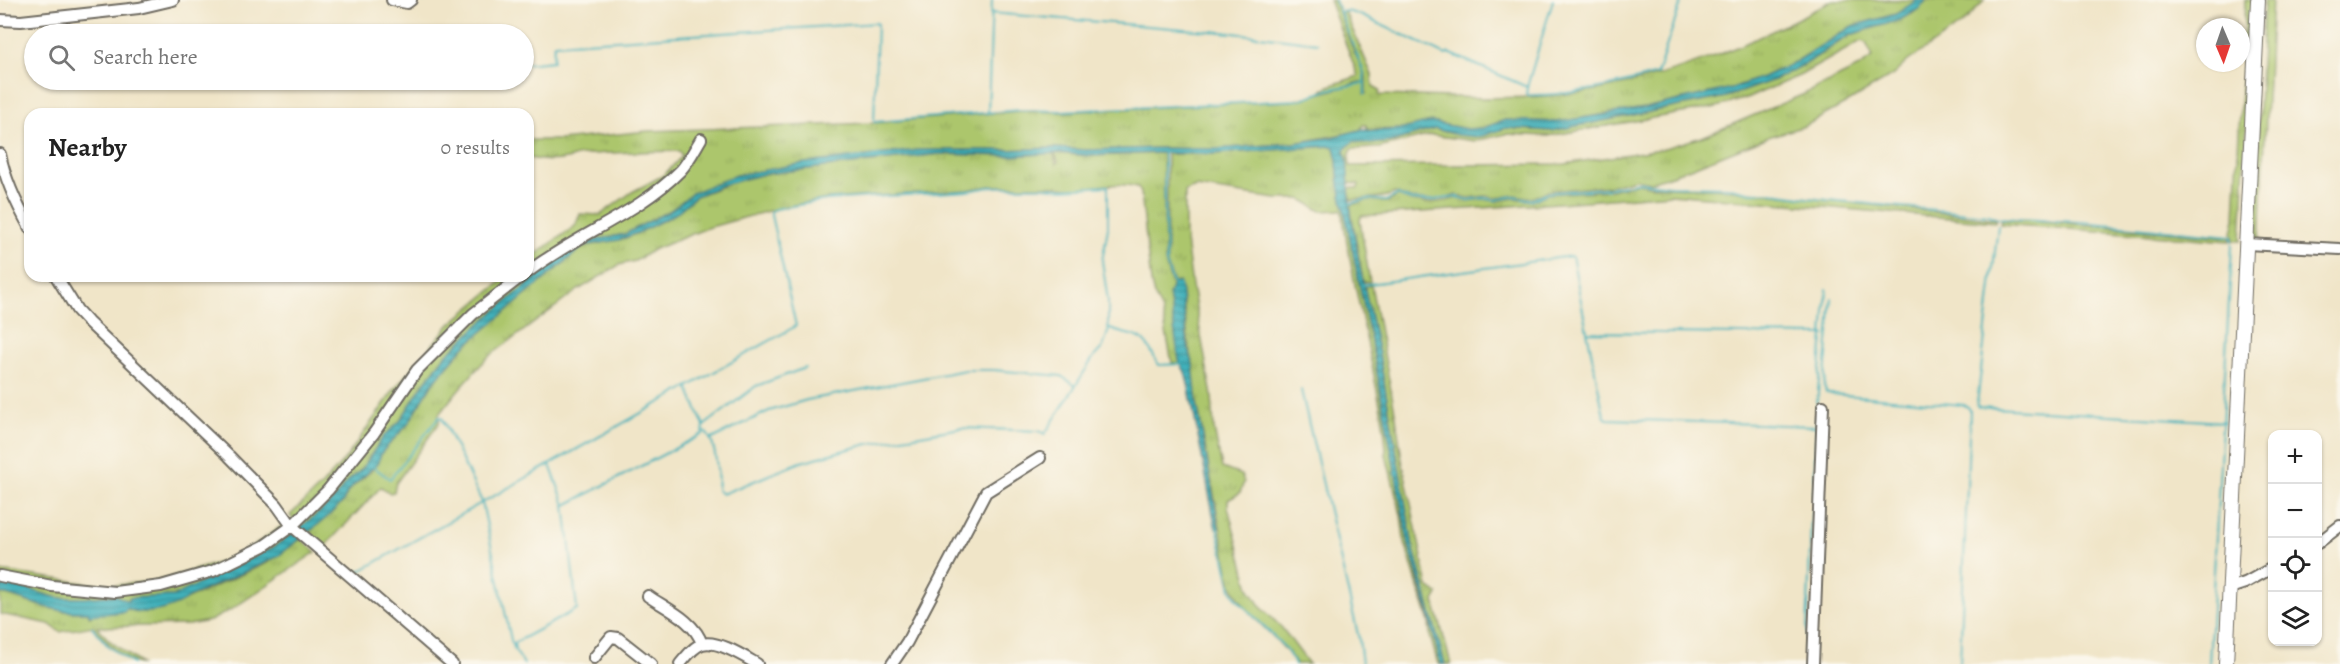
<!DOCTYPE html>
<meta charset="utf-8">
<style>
:root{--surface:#fff;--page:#f6f6f6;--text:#222;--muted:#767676;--line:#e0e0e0}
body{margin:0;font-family:Alegreya,serif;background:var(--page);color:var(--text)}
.controls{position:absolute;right:18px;bottom:18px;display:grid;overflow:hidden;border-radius:12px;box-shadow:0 2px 4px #0004}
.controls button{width:54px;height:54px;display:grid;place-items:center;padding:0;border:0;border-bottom:2px solid var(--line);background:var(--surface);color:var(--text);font:30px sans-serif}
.compass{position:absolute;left:2196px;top:18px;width:54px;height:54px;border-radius:50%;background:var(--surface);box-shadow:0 2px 4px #0004;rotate:178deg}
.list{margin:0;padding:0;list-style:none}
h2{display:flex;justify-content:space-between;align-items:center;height:78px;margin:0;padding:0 24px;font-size:26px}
h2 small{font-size:20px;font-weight:400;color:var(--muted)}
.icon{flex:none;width:33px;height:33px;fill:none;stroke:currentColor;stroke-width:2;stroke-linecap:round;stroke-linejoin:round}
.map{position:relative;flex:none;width:2340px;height:664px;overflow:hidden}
.search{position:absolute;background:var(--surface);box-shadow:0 2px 4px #0004;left:24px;top:24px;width:510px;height:66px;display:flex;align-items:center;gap:15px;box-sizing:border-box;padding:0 21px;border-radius:33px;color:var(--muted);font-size:22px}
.panel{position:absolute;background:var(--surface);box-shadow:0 2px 4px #0004;left:24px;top:108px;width:510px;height:174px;border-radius:18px}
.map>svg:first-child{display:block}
</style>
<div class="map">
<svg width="2340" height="664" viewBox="0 0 2340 664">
<defs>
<pattern id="grass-tufts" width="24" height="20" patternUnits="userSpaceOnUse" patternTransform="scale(1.5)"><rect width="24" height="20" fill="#acc66c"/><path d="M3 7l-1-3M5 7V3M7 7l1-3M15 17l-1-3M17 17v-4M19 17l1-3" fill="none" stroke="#94aa5e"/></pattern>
<pattern id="water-rules" width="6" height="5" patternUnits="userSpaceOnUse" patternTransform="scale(1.5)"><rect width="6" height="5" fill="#40b0ba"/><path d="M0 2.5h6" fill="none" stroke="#368f97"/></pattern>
</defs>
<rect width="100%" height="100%" fill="#fbf7ec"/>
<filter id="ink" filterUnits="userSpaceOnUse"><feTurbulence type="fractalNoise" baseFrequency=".0167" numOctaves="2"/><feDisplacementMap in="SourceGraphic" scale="12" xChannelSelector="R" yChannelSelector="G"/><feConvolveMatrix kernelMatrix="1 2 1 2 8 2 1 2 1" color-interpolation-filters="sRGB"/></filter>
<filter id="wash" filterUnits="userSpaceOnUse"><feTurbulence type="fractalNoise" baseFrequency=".008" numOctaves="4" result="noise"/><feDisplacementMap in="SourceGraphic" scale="24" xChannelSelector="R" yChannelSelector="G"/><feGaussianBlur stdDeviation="1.35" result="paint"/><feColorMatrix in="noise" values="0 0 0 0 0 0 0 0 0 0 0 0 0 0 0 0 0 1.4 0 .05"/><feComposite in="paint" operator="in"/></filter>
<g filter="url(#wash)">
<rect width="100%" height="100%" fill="#f0e5c8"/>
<path fill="url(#grass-tufts)" stroke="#6c784c" stroke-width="1.5" fill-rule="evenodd" d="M1329,0H1334C1339,12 1343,24 1348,37C1352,50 1365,69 1365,82L1355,83L1320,93L1326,87L1358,76Z
M1833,0H1917L1896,14L1852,26L1794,63L1765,76L1732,88L1645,108L1557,122L1505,120L1483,128L1467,129L1431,122L1403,129L1368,130L1366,125H1363L1360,131L1294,143L1215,149L1161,148L1086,150L1053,148L1005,150H918L736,175L625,234L577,244L544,271L484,320L444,357L422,386L400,421L372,453L362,469L347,482L333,501L299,529L290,515L322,485L346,458L396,387L450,324L508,276H528V260L575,226L580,214L600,215L632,192L664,175L682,156L679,151C647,152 615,152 584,155C577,155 572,158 566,159C555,162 539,160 528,158V140H560L648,131L873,123L1020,111L1061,112L1291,101L1360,83L1365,84L1364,94H1366V77L1343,22L1341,13L1345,12L1372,75L1373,86L1380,90L1379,95C1434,96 1493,100 1548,96C1649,89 1745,48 1833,0Z
M1927,0H1985L1962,24L1908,61L1893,75L1845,104L1805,126L1771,136L1675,174L1650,182L1635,179L1610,186L1547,191L1532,198L1515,195L1496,198L1485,196L1469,198L1456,195L1444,199L1425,200L1411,199L1395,193C1381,200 1368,197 1352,200L1350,198L1349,188H1358L1359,184L1348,183L1344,150L1354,141L1370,144L1390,142L1435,129L1458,135L1479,137L1506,128L1551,131L1726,97L1774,80L1805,64L1850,35L1912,14ZM1861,41L1866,43L1873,57L1859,67L1802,95L1702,137L1661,149L1565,164L1350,166L1349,156L1352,149L1379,148L1431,135L1475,141L1506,134L1548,136L1717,107L1750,97L1801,75Z
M2245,0H2253L2241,241H2234L2232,232L2235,219Z
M2264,0H2272L2260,239H2253Z
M1327,146H1333L1336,150L1339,185L1374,356L1408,542L1441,664H1438L1430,636L1429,623L1404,540L1401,515L1386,455C1386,431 1380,405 1375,381C1364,324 1350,269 1342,212L1341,210L1321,211L1301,199H1276L1196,187L1185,191V233L1192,286L1212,396L1214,429L1222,468L1241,475L1244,482L1240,493L1228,500V507L1249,588L1260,606L1282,628L1309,664H1296C1277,634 1238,612 1229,576L1197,403L1181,287L1179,282L1174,283L1167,264V154H1212Z
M1054,153L1056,164L1058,162L1055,153L1090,156L1163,153L1165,263L1172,286L1170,301L1180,364L1172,363L1162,311L1154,295L1151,283L1141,193L1138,187C1111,179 1083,193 1056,186H990L967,190L827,199L783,207L707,228L655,249L635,261L619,265L578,290L487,358L459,389L439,414V423L396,483L394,492L390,493L381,487L328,543L326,551L305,535L343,502L348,491L373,469L382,452L408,424L432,384L463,348L558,267L584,246L626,238L670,217L696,196L739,180L764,174L940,154L1010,156Z
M1638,183C1666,190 1696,186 1724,189C1739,190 1752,194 1767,193L1996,219L1995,222L1671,194L1574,202L1361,216L1360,221L1370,282H1363L1350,205L1367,200L1387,202L1398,196L1411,201L1425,203L1446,201L1457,198L1469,201L1483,199L1496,201L1514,198L1532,201L1547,194L1611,190Z
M2001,220H2029L2230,237V241L2000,224Z
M1371,285L1396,417L1402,460L1428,587L1438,594L1434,601L1451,664H1445L1443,659L1413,546L1379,354L1364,287Z
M286,523L294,533L263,554L174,596L130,598L128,601L115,595L85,598H58L0,581V571L106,586L157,581L225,561L256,544Z
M301,539L316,552L232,609L210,621L188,625L97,627L109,640L141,664C128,664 101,638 93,626L60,632L49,624L0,614V593C28,601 58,614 88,612L90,617L94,613L124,612L127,608L187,599L267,563Z"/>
<path fill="url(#water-rules)" stroke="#366e72" stroke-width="1.5" d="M1917,0H1927L1919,9L1900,20L1850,35L1805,64L1774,80L1726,97L1551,131L1506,128L1479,137L1458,135L1435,129L1390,142L1370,144L1354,141L1344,150L1347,160L1351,214L1360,267L1379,354L1413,546L1445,664H1441L1439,658L1427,606L1408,542L1374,356L1339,185L1336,150L1333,146L1212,154L1156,153L1090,156L1060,153L1010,156L940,154L764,174L723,185L696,196L675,214L640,232L619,240L584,246L463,348L432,384L408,424L382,452L377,464L348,491L343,502L324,520L277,557L191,596C177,608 144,618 127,608L124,612L89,615L88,612C58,614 28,601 0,593V581L58,598H85L115,595L128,601L130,598L174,596L274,547L320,512L332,501L347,482L362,469L383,437L400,421L422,386L444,357L484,320L544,271L577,244L625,234L671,210L692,193L736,175L805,163L918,150H1005L1053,148L1086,150L1161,148L1215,149L1294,143L1333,137L1363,129L1371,131L1403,129L1431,122L1467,129L1483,128L1505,120L1557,122L1645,108L1732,88L1765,76L1794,63L1852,26L1896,14Z
M1179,282L1181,287L1188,346L1193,364L1197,403L1219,528H1216L1215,525L1189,388L1185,372L1179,361L1169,294L1173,284Z"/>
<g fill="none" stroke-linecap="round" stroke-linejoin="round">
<path stroke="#40b0ba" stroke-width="2" d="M423,0L424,2
M1335,0L1364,73L1365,94
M1340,12L1347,11L1360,15L1446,55L1449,53L1527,87L1553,0
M991,13L1233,33L1318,43
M524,64L553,61L554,44L877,23L874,122L1020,110L1061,111L1298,100L1331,89L1365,83
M1527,88L1526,95C1569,96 1615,86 1657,74L1682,0
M988,113L992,0
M1164,153L1166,263L1174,287
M1349,204L1367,199L1386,201L1397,195L1411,200L1425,201L1457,197L1469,200L1483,198L1495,200L1514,196L1532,200L1546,193L1611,188L1639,182L1671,186L1727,187L1752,193L1767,192L1808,198L1989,215L1998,218L2081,222L2232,236V241
M1998,226L1977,404L1978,407L2224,422
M1362,285L1572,256L1604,416L1607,419L1816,426
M1832,298L1824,386L1826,392L1832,394L1964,405L1968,407L1970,410L1960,664
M1588,332L1825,335
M1301,390L1359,639L1362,664
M705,425L756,386L805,368
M705,432C716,440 719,477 717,490L722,494L801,462L868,444L961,428L1039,431L1045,434L1093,358L1103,347L1109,329
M712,439L769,411L807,400L965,370H994L1061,376L1076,386
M372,466L390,479L439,417L442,418L482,502L511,640L514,649L524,664
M1814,503L1817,404L1827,289
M566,505L703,434L704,426L688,388
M1217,526L1231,589L1236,598L1285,648L1295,664
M355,574L796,326L771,215V211L776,209L827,200L968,191L990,187H1043L1064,189L1108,186V228L1102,261L1108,301V328C1118,333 1128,333 1137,337C1148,341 1153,356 1159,365L1182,364
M92,627L109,647L133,664
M515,651L514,643L577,609L565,505L550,465
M438,659L443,664
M1806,664L1811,519L1814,508
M2209,664L2232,245"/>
</g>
</g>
<g filter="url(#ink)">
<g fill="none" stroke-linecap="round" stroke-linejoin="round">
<defs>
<path id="minor" d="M392,0L407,3L411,0
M0,20L21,21L139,8L173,0
M0,154C5,180 17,205 30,228
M2246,244L2340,249
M528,272C577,234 638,214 681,170C689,161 695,149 701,139
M56,276L77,310L88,322L229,456L277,505L292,526L452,664
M2318,543L2340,526
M0,576L52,586L115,592L161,586L213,571L264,546L292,526L328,490L374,433L417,370L473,314L522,276
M2230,588L2245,583L2272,568
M648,596C667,609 695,621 702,644
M594,658L611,637L618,638L651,664
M680,664C686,657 693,647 702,644C717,639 745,657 757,664
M892,664L907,642L986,492L1040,458
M1813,664L1823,406"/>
<path id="major" d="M2226,664L2258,0"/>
</defs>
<use href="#minor" stroke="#706c62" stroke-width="14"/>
<use href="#major" stroke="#706c62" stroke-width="16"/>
<use href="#minor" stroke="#fff" stroke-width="10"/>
<use href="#major" stroke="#fff" stroke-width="14"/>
</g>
</g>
</svg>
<div class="controls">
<button>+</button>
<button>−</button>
<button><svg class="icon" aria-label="locate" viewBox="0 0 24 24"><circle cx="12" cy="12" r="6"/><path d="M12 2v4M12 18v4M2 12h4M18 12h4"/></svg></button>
<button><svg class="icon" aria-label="layers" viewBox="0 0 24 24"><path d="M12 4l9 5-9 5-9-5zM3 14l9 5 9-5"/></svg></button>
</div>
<svg class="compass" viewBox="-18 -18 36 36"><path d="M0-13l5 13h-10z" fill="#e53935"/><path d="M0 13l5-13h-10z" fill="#767676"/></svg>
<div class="search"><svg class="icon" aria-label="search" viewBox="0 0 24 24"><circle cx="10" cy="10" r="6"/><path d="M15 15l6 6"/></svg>Search here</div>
<section class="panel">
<h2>Nearby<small>0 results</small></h2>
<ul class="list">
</ul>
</section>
</div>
